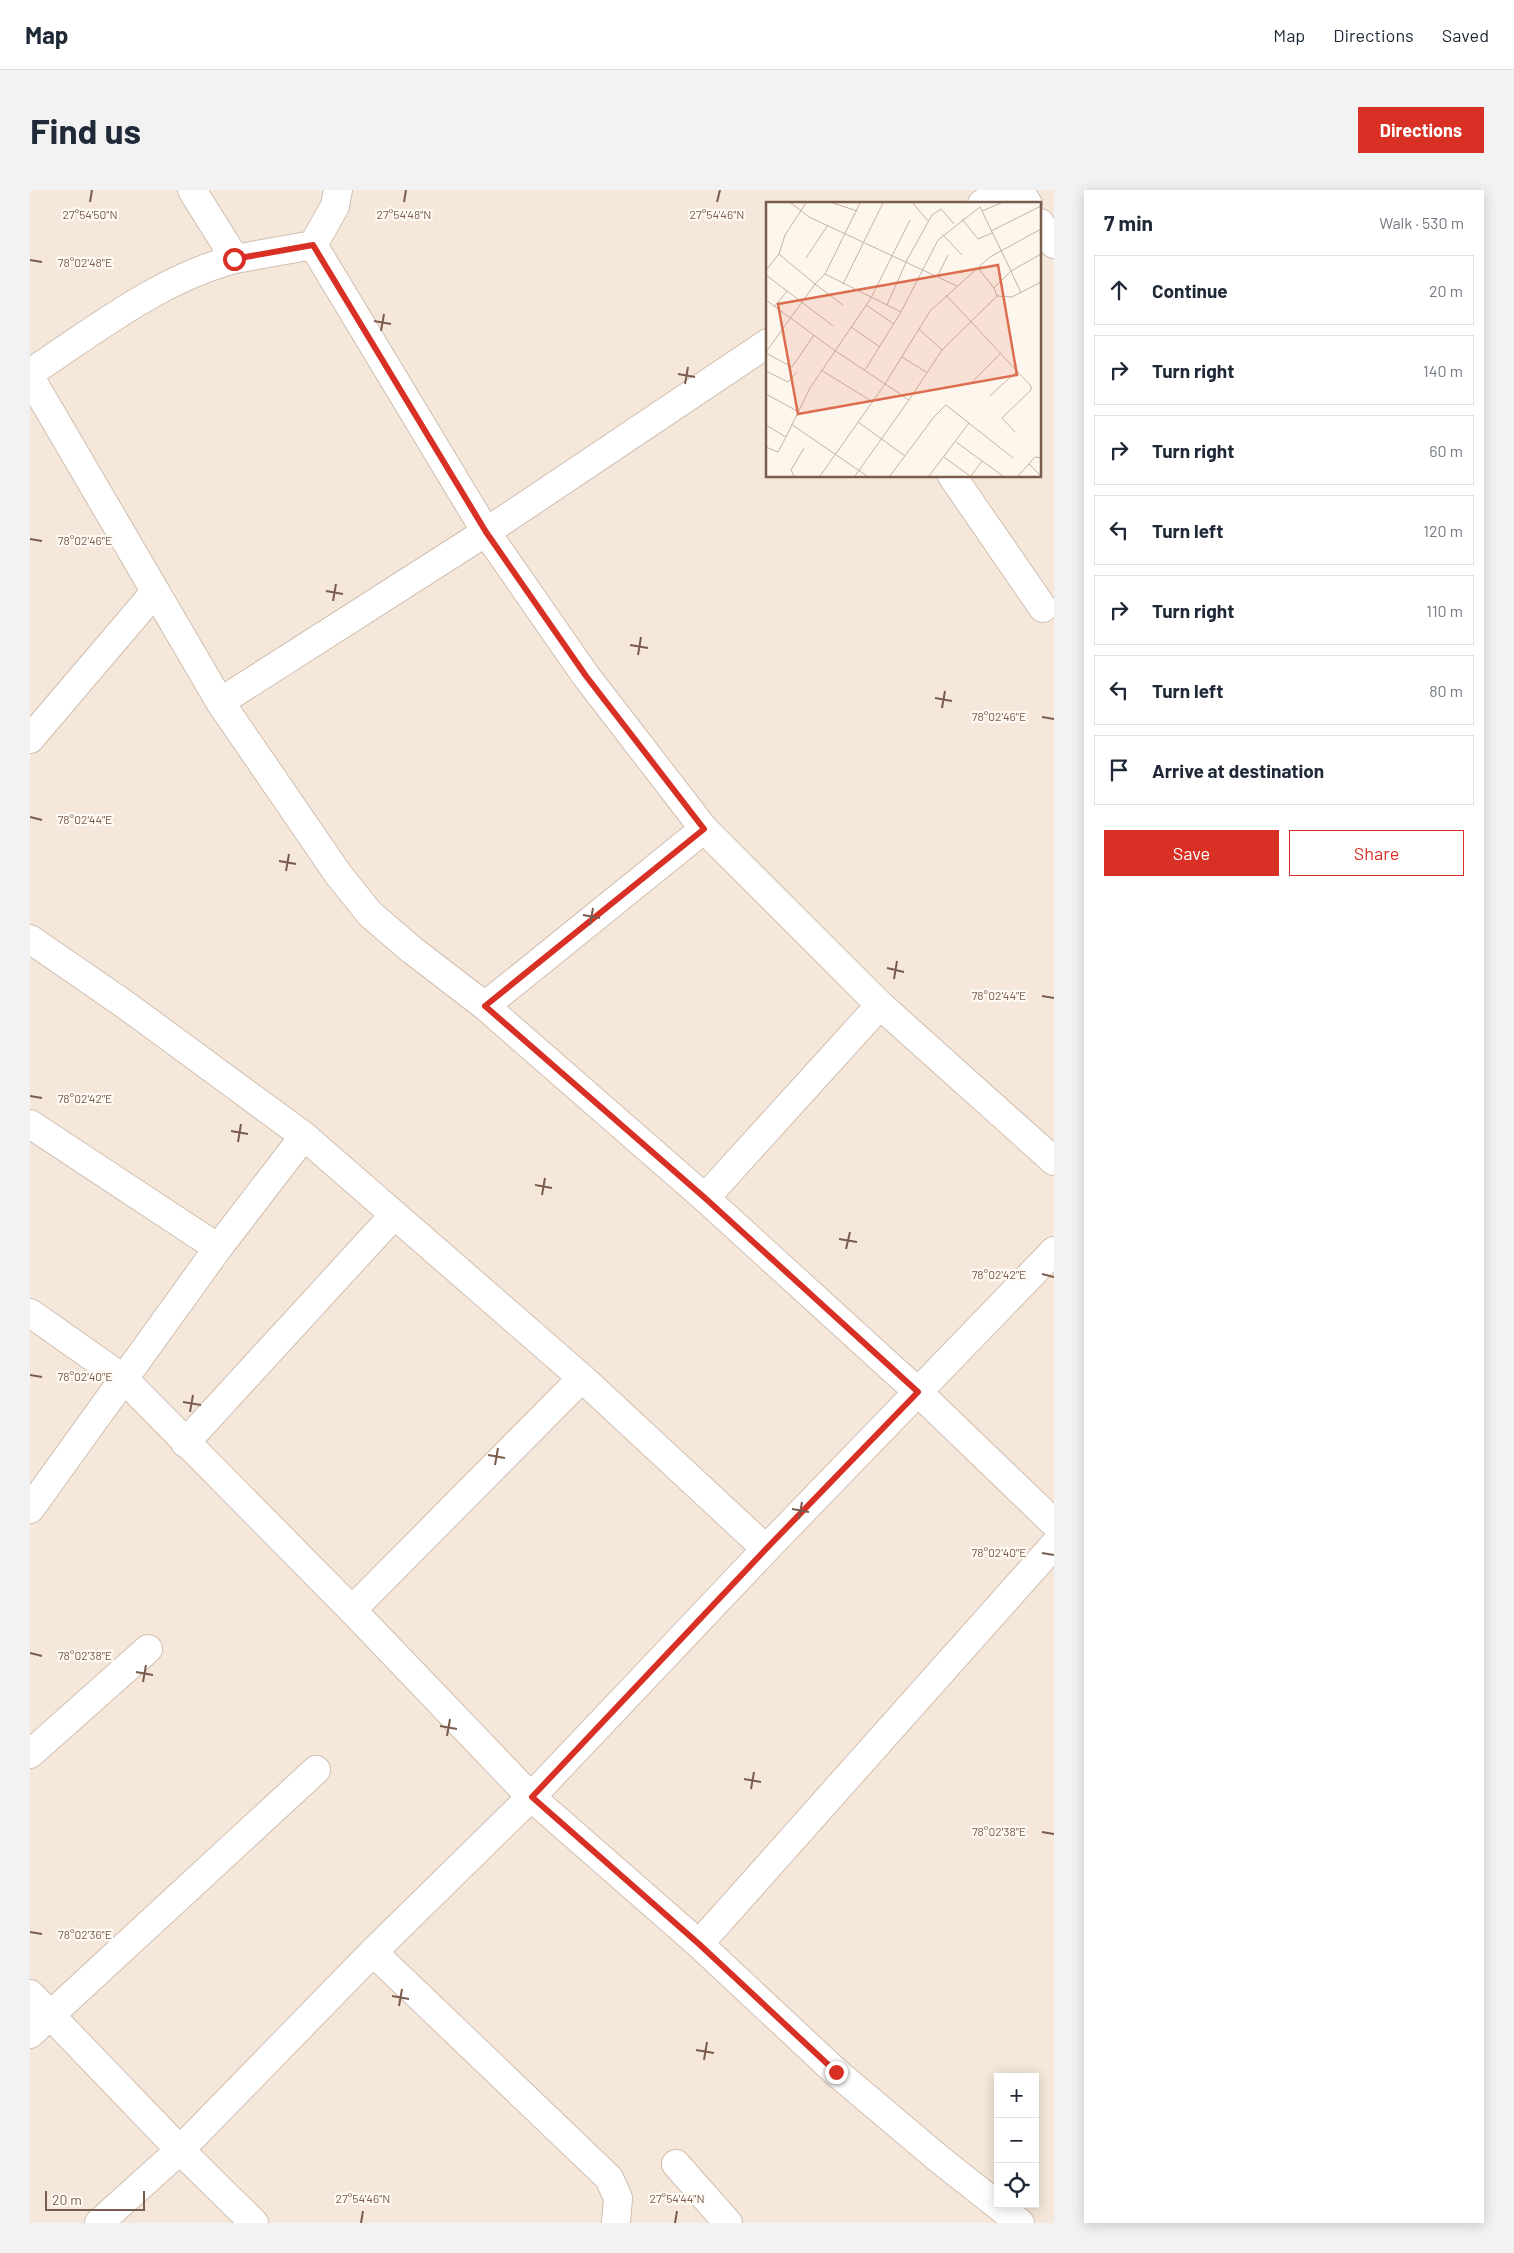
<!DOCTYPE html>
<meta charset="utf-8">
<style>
:root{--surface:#fff;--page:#f2f2f3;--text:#1f2937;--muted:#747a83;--line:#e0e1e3;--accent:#d93025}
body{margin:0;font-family:Barlow,sans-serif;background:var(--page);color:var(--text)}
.controls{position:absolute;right:15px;bottom:15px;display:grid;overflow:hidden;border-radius:0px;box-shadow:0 2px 12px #0003}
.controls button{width:45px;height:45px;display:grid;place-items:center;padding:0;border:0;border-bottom:1px solid var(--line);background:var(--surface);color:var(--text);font:25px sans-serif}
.scale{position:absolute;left:15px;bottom:12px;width:100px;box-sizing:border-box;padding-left:5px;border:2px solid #7a5c4d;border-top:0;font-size:14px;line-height:18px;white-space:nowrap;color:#7a5c4d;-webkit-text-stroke:4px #fffaf3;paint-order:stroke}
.stop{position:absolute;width:15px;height:15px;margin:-11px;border:4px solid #d93025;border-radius:50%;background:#fff}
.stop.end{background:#d93025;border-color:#fff;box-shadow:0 1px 5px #0008}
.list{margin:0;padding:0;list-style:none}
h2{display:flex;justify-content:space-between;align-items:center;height:65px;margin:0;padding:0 20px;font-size:21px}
h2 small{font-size:16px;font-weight:400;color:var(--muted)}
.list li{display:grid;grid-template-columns:32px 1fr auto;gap:15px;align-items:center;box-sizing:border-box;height:70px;margin:0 10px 10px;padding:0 10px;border:1px solid var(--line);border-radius:0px}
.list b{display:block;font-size:19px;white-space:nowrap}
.list em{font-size:16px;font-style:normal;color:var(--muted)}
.actions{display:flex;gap:10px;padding:15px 20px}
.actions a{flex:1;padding:11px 0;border:1px solid var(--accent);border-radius:0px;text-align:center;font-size:18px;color:var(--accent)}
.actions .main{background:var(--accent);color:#fff}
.icon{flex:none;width:28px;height:28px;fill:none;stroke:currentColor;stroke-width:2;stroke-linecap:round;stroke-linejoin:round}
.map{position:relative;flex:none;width:1024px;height:2033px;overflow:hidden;border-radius:0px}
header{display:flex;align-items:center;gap:30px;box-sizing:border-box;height:70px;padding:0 25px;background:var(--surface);border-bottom:1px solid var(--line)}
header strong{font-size:24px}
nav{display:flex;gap:28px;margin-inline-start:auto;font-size:18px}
.intro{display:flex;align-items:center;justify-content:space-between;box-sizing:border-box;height:120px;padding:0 30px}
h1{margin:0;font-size:35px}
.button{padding:12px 22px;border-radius:0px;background:var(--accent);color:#fff;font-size:18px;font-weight:700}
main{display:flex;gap:30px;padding:0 30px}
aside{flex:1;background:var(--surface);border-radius:0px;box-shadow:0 2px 12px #0003}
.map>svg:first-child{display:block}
</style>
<header>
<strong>Map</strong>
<nav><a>Map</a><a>Directions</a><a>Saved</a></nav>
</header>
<div class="intro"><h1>Find us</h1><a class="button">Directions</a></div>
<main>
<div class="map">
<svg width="1024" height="2033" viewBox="0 0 1024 2033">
<rect width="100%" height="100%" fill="#fdf6ec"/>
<path fill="#f5e8da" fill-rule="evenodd" d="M0,0H1024V2033H0ZM738,14H1010V286H738ZM968,1887H1005V2014H968Z"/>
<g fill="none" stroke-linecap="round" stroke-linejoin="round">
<defs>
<path id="minor" d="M162,0L205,69L283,55L456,342L556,486L674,639L850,815L1024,971
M989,0L998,14
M952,14L973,0
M1010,33L1024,54
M283,55L305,16L308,0
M0,183C64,141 129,89 205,69
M0,187L190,512L308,684L340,724L382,760L455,816L675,1008L888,1202L1024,1333
M922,286L1013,418
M190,512L456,342L738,153
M0,549L125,402
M0,749L97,816L274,946L552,1188L736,1359
M455,816L674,639
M0,934L188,1058
M675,1008L850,815
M0,1123L94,1189L322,1420L501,1607L669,1754L806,1882L909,1969L990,2033
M155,1253L364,1025
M0,1319L188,1058L274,946
M322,1420L552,1188
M0,1564L118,1459
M669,1754L1024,1355
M343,1762L579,1988L588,2008L586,2033
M0,1804L150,1960L224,2033
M0,1844L286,1580
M646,1974L698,2033
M69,2033L150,1960L343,1762L501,1607L736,1359L1024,1061"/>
</defs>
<use href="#minor" stroke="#d1beb0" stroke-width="30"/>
<use href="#minor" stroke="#fff" stroke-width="28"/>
</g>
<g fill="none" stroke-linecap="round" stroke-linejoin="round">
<path stroke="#d93025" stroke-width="6" d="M204,69L283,55L456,342L556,486L674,639L455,816L675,1008L888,1202L736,1359L502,1607L669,1754L806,1882"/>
</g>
<path fill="none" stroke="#7a5c4d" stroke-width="2" d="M60,12L62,0M374,12L376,0M687,12L690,0M0,70L12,72M344,131L361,134M351,141L354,124M648,184L665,187M655,194L658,177M0,349L12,351M296,401L313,404M303,411L306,394M600,455L618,458M608,465L611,447M905,508L922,511M912,518L915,501M1012,527L1024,529M0,627L12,630M249,671L266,674M256,681L259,664M553,725L570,728M560,735L563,718M857,778L874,782M864,789L867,771M1012,806L1024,808M0,906L12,908M201,941L218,944M208,952L211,934M505,995L522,998M512,1005L515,988M809,1049L827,1052M816,1059L820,1042M1012,1084L1024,1087M0,1185L12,1187M153,1212L171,1215M160,1222L163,1205M458,1265L475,1268M465,1275L468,1258M762,1319L779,1322M769,1329L772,1312M1012,1363L1024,1365M0,1463L12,1466M106,1482L123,1485M113,1492L116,1475M410,1536L427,1539M417,1546L420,1529M714,1589L731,1592M721,1599L724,1582M1012,1642L1024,1644M0,1742L12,1744M362,1806L379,1809M369,1816L372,1799M666,1860L684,1863M674,1870L677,1852M331,2033L333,2021M645,2033L647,2021"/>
<g transform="translate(736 12)">
<rect width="275" height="275" fill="#fdf6ec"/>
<path fill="none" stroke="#c5b3a7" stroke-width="1" d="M25,1L43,15L191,84M67,1L91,9M94,1L59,72L135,110M147,1L162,19M216,9L235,1M196,17L212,37L226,31M225,29L275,4M176,32L196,53M13,52L49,82L59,72M40,56L62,23M212,66L228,86M0,68L13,52L19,33L40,1M0,73L67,124M172,73L182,53M77,82L117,1M255,91L245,69L275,52M180,93L265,184V188L236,216L249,230M231,94L246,95L275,80M0,98L68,148L143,198L176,148L231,94L228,86L245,69L214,5L172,38L135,110L99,168M100,103L128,122M121,103L141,58L166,13L175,7L188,22M8,105L21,89M85,125L114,145M153,127L176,148M0,150L49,82L77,103M0,151L26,165L48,133M136,155L160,170M55,168L107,200M0,169L22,180L31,170M206,180L235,151M0,192L31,209M224,194L251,169M92,220L139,254M25,222L101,274M0,223L20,235L44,186L105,96L144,18M190,240L237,274M0,245L12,250L20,235M178,255L204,274M263,262L275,274M28,274L25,268L38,246M54,274L119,182L164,109L224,55L275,27M89,274L143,198M124,274L167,216L180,203L247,256M163,274L203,221M205,274L216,259M252,274L269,255L275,256"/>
<path fill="#dc6d51" fill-opacity="0.15" stroke="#dc6d51" stroke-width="2.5" d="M232,63L251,173L32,212L12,102Z"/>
<rect width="275" height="275" fill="none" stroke="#7a5c4d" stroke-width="2.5"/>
</g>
<g font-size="12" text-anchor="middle" fill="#7a5c4d" stroke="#fffaf3" stroke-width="4.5" stroke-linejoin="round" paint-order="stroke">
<text x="60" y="29">27°54'50"N</text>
<text x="374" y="29">27°54'48"N</text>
<text x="687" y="29">27°54'46"N</text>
<text x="55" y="77">78°02'48"E</text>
<text x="55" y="355">78°02'46"E</text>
<text x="969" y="531">78°02'46"E</text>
<text x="55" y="634">78°02'44"E</text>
<text x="969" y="810">78°02'44"E</text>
<text x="55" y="913">78°02'42"E</text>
<text x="969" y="1089">78°02'42"E</text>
<text x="55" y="1191">78°02'40"E</text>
<text x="969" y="1367">78°02'40"E</text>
<text x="55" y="1470">78°02'38"E</text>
<text x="969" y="1646">78°02'38"E</text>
<text x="55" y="1749">78°02'36"E</text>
<text x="333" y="2013">27°54'46"N</text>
<text x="647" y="2013">27°54'44"N</text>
</g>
</svg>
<div class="controls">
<button>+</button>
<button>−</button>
<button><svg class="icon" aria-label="locate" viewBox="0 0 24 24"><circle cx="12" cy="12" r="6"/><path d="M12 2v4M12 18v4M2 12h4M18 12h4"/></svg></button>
</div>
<div class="scale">20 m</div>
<div class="stop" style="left:204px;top:69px"></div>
<div class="stop end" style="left:806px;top:1882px"></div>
</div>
<aside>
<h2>7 min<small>Walk · 530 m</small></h2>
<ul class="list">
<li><svg class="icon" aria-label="ahead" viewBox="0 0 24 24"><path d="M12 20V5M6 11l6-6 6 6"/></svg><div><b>Continue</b></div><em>20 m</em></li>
<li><svg class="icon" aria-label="right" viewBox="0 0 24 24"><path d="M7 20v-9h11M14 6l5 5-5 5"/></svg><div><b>Turn right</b></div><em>140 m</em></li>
<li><svg class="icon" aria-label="right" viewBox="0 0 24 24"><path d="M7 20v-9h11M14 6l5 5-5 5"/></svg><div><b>Turn right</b></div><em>60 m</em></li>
<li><svg class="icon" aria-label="left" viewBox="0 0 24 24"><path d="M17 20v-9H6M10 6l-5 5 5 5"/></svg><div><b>Turn left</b></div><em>120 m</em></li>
<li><svg class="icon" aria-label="right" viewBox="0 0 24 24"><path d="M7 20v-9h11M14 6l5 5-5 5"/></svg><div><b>Turn right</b></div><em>110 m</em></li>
<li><svg class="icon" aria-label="left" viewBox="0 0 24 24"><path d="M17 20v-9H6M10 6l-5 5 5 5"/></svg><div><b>Turn left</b></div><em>80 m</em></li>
<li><svg class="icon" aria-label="arrive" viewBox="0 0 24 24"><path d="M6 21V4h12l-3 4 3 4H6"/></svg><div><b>Arrive at destination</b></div></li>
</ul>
<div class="actions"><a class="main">Save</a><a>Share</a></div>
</aside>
</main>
